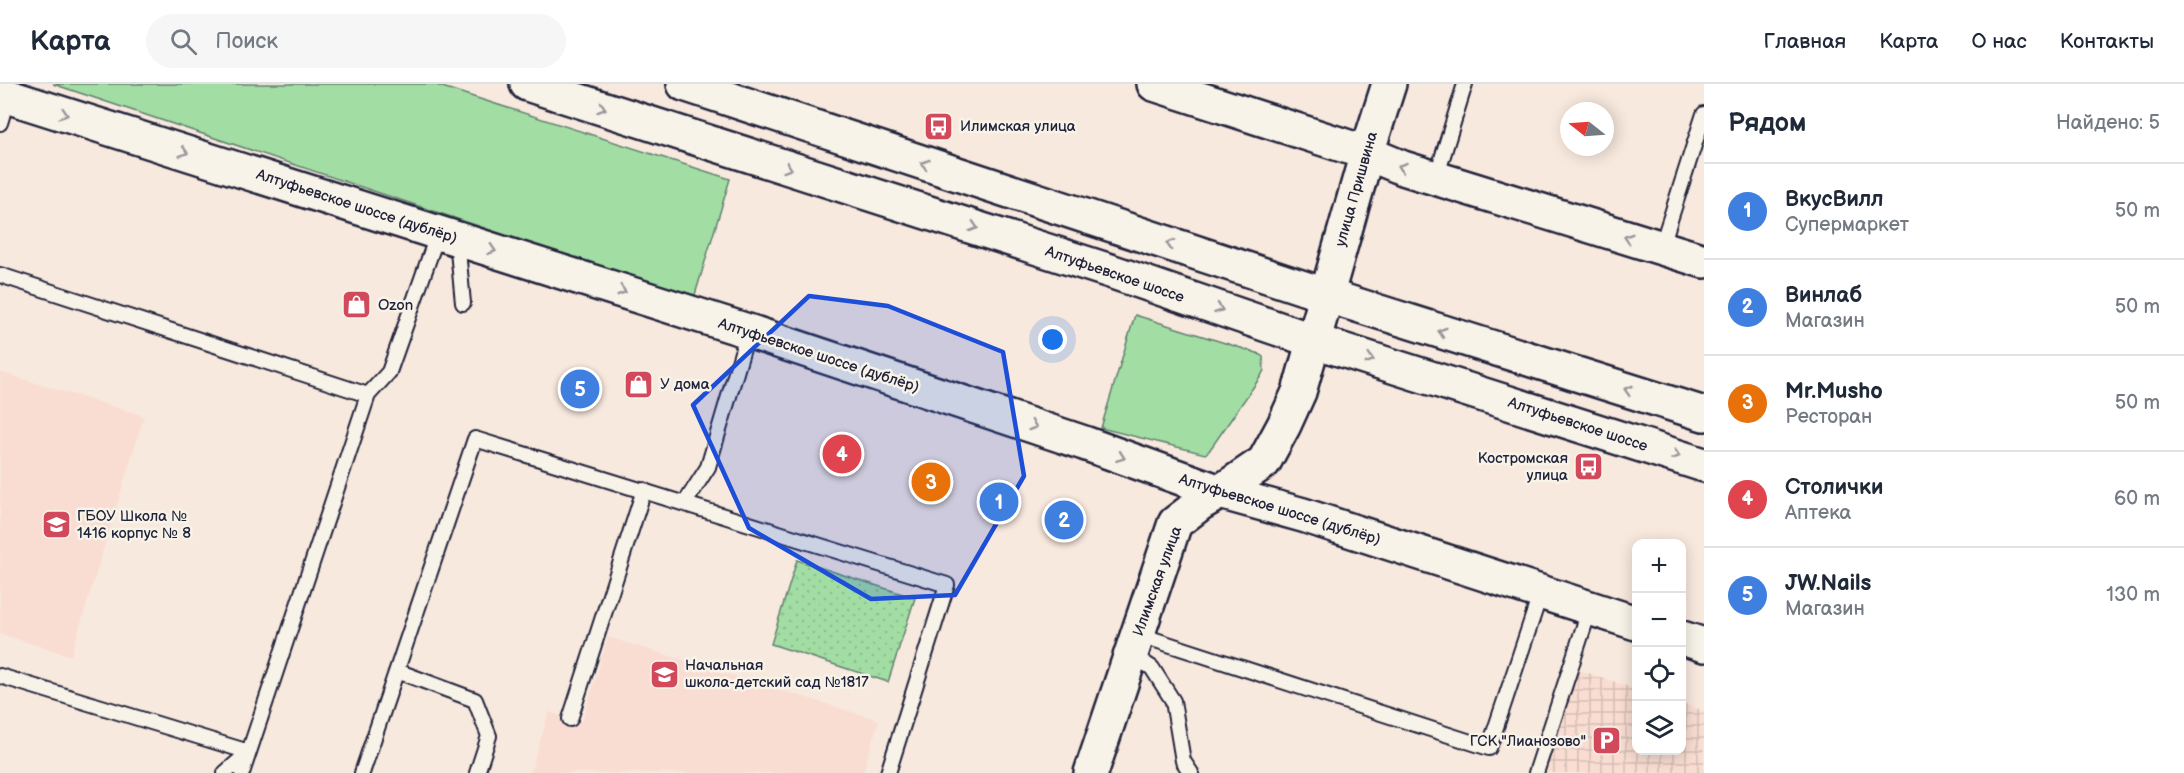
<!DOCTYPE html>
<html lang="ru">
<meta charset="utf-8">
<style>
:root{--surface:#fff;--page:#f6f6f7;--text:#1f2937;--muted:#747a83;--line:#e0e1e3;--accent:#0b8043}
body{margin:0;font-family:"Balsamiq Sans",sans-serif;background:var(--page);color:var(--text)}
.controls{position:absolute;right:18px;bottom:18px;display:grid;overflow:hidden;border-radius:12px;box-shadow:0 3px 15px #0003}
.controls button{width:54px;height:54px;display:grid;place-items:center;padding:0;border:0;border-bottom:2px solid var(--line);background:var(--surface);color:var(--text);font:30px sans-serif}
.compass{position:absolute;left:1560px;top:18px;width:54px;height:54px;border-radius:50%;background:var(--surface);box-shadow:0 3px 15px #0003;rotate:287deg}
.you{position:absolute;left:1053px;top:256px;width:21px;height:21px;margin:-15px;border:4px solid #fff;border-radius:50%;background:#1a73e8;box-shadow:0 0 0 9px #1a73e833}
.badge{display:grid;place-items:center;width:39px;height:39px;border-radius:50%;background:var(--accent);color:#fff;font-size:20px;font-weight:700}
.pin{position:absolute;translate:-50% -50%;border:3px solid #fff;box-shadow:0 2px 6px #0006}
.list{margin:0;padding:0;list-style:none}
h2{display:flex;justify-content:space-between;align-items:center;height:78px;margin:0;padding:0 24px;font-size:26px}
h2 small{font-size:20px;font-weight:400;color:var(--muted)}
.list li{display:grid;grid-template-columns:39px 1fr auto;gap:18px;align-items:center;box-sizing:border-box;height:96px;padding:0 24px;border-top:2px solid var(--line)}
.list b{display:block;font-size:22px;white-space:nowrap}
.list p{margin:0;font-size:20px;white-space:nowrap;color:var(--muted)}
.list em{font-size:20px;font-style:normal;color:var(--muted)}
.icon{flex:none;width:33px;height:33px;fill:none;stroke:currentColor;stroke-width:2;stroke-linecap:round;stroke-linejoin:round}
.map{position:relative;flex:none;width:1704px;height:689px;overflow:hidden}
header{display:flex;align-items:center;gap:36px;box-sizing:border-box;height:84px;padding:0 30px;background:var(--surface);border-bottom:2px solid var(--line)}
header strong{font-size:28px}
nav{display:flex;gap:33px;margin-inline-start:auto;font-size:21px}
.search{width:420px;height:54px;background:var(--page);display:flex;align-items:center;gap:15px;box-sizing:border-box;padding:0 21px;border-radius:33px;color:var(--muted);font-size:22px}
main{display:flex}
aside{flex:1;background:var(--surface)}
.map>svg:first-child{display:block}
</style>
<header>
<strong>Карта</strong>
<div class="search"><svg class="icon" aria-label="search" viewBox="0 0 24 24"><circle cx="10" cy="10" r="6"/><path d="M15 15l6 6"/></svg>Поиск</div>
<nav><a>Главная</a><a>Карта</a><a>О нас</a><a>Контакты</a></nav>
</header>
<main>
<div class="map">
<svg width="1704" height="689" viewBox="0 0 1704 689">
<defs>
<pattern id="industrial-grid" width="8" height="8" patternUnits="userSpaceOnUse" patternTransform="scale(1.5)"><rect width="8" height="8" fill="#f9ddd2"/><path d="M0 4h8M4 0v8" fill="none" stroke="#d5bdb5"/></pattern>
<pattern id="park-dots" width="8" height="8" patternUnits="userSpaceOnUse" patternTransform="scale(1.5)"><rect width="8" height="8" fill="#a2dea4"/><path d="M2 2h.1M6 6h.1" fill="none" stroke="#8bbe8e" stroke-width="1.8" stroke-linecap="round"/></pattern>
</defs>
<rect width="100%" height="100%" fill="#f8e9de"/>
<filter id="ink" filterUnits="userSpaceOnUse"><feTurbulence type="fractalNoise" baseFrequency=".0167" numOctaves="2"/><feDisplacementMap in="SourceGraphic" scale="12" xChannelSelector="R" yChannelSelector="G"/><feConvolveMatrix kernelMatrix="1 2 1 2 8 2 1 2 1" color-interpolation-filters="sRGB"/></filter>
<g filter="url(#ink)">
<path fill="#f9ddd2" d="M0,288L144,332L71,572L0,550Z
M608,553L879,636L863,689H530L549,628L582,638Z"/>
<path fill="url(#industrial-grid)" d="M1565,581L1636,605V666H1682V619L1704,627V689H1528Z"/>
<path fill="#a2dea4" stroke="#628070" stroke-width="1.5" d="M53,0H433L730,95L694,214Z
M1135,231L1257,269L1263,273L1264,286L1261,292L1209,367L1205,370L1101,344Z"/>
<path fill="url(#park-dots)" stroke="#628070" stroke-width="1.5" d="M797,476L915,514L888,598L771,560Z"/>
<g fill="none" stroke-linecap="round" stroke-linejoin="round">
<defs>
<path id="lane" d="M0,39L8,12
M1436,94L1465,0
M457,156L463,219
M1661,164L1704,30
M0,191L368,311
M685,419L708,383L748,248
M1137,550L1489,664L1541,508
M1131,570L1152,584L1173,617L1183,677L1191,689
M397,587L475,616L489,652L477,689
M0,592L249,668
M570,635L644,406
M225,689L248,669
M242,689L368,311L389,288L438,149
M362,689L475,355L947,501L888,689
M1536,689L1590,524"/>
<path id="secondary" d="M1154,0L1367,69L1403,84L1704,177
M0,10L748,247L1084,359L1220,408L1303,431L1636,539
M1682,554L1704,561
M1091,689L1175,439L1201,419L1220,408L1264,378L1284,341L1299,308L1367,69L1389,0"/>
<path id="primary" d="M527,0L1110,187L1314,257L1704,381
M684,0L1325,211L1704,330"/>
</defs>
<use href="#lane" stroke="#22223b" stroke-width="18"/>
<use href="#secondary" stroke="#22223b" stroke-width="38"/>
<use href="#primary" stroke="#22223b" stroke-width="38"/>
<use href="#lane" stroke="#f7f3e8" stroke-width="14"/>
<use href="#secondary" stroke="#f7f3e8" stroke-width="33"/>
<use href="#primary" stroke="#f7f3e8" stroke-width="33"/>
</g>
<defs><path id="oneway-chevron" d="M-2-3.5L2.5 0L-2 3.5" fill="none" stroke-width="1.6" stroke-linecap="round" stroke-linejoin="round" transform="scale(1.5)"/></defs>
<g stroke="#97959a">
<use href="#oneway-chevron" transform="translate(602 24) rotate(18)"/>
<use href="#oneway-chevron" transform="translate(64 30) rotate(18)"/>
<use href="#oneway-chevron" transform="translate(184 68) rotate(18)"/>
<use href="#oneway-chevron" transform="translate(925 80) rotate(-162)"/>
<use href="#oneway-chevron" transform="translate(1402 83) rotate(-160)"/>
<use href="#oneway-chevron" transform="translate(788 84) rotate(18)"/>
<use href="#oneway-chevron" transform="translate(974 143) rotate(18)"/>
<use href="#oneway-chevron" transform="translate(1628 154) rotate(-163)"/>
<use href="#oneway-chevron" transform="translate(1170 160) rotate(-162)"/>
<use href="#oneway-chevron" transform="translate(492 166) rotate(18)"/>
<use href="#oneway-chevron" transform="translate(622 207) rotate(18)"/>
<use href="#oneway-chevron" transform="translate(1219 225) rotate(19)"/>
<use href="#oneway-chevron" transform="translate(1442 248) rotate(-163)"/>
<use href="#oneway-chevron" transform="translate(1370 275) rotate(17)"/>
<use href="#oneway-chevron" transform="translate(1628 306) rotate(-163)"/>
<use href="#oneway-chevron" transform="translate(1033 342) rotate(18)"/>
<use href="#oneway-chevron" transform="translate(1676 371) rotate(18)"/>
<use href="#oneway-chevron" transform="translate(1121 373) rotate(20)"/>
</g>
</g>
<path fill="#1d4ed8" fill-opacity="0.2" stroke="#1d4ed8" stroke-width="4.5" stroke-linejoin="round" d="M809,212L888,222L1003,268L1024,392L955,511L871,515L749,444L693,321Z"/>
<defs>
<symbol id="bus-square" viewBox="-11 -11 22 22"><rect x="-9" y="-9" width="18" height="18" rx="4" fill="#d1495b" stroke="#f7f3e8"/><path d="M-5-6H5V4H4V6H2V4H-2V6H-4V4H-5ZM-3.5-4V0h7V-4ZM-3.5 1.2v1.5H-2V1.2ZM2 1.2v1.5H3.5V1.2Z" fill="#fff"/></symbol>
<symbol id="shop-square" viewBox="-11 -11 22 22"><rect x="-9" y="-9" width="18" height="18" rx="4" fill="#d1495b" stroke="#f7f3e8"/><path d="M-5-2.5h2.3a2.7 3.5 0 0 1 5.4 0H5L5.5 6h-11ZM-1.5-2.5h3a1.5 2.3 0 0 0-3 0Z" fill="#fff"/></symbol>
<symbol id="school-square" viewBox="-11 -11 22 22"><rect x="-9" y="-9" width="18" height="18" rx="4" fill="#d1495b" stroke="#f7f3e8"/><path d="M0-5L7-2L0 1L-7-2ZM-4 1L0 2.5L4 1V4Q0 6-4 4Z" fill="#fff"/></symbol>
<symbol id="parking-square" viewBox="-11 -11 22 22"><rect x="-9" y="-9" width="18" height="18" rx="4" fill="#d1495b" stroke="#f7f3e8"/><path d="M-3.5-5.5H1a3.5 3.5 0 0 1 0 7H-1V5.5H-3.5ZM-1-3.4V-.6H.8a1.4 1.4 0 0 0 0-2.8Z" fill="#fff"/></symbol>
</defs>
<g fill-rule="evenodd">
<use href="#bus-square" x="922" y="26" width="33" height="33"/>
<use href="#shop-square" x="340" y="204" width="33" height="33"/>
<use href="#shop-square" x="622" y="284" width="33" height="33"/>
<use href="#bus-square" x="1572" y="366" width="33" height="33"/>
<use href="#school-square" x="40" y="424" width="33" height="33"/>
<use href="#school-square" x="648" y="574" width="33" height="33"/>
<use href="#parking-square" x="1590" y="640" width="33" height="33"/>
</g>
<g text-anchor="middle" stroke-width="5" stroke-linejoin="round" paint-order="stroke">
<g font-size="15" fill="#22223b" stroke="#f7f3e8" text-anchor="start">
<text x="960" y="47">Илимская улица</text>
<text x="378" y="226">Ozon</text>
<text x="660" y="305">У дома</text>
<text x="1568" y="379" text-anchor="end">Костромская<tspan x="1568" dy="17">улица</tspan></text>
<text x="77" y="437">ГБОУ Школа №<tspan x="77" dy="17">1416 корпус № 8</tspan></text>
<text x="685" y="586">Начальная<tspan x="685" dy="17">школа-детский сад №1817</tspan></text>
<text x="1586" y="662" text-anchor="end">ГСК "Лианозово"</text>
</g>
<g font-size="15" fill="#22223b" stroke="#f7f3e8">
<text transform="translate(1356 105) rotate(-74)" y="5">улица Пришвина</text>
<text transform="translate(357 122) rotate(18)" y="5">Алтуфьевское шоссе (дублёр)</text>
<text transform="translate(1115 190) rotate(19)" y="5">Алтуфьевское шоссе</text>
<text transform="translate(819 271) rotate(18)" y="5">Алтуфьевское шоссе (дублёр)</text>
<text transform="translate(1578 340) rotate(18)" y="5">Алтуфьевское шоссе</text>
<text transform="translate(1280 425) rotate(17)" y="5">Алтуфьевское шоссе (дублёр)</text>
<text transform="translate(1157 497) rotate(-70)" y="5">Илимская улица</text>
</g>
</g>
</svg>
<div class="controls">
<button>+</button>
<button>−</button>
<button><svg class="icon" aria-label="locate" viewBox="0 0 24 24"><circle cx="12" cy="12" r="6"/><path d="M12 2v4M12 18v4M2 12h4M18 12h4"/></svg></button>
<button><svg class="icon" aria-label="layers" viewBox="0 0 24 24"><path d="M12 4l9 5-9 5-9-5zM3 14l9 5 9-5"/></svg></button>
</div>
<svg class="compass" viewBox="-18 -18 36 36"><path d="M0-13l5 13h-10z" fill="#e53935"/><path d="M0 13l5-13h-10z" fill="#747a83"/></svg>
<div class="you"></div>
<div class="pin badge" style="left:999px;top:418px;background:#3f7fe0">1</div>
<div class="pin badge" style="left:1064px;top:436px;background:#3f7fe0">2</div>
<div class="pin badge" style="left:931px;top:398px;background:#e8710a">3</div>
<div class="pin badge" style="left:842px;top:370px;background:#e0444e">4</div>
<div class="pin badge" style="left:580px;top:305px;background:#3f7fe0">5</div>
</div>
<aside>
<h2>Рядом<small>Найдено: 5</small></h2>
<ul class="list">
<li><span class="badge" style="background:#3f7fe0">1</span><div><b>ВкусВилл</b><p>Супермаркет</p></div><em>50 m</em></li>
<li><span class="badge" style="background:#3f7fe0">2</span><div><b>Винлаб</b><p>Магазин</p></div><em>50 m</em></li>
<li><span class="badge" style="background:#e8710a">3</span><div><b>Mr.Musho</b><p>Ресторан</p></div><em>50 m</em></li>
<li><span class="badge" style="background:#e0444e">4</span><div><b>Столички</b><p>Аптека</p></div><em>60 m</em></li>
<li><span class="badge" style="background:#3f7fe0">5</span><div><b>JW.Nails</b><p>Магазин</p></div><em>130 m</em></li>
</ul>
</aside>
</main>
